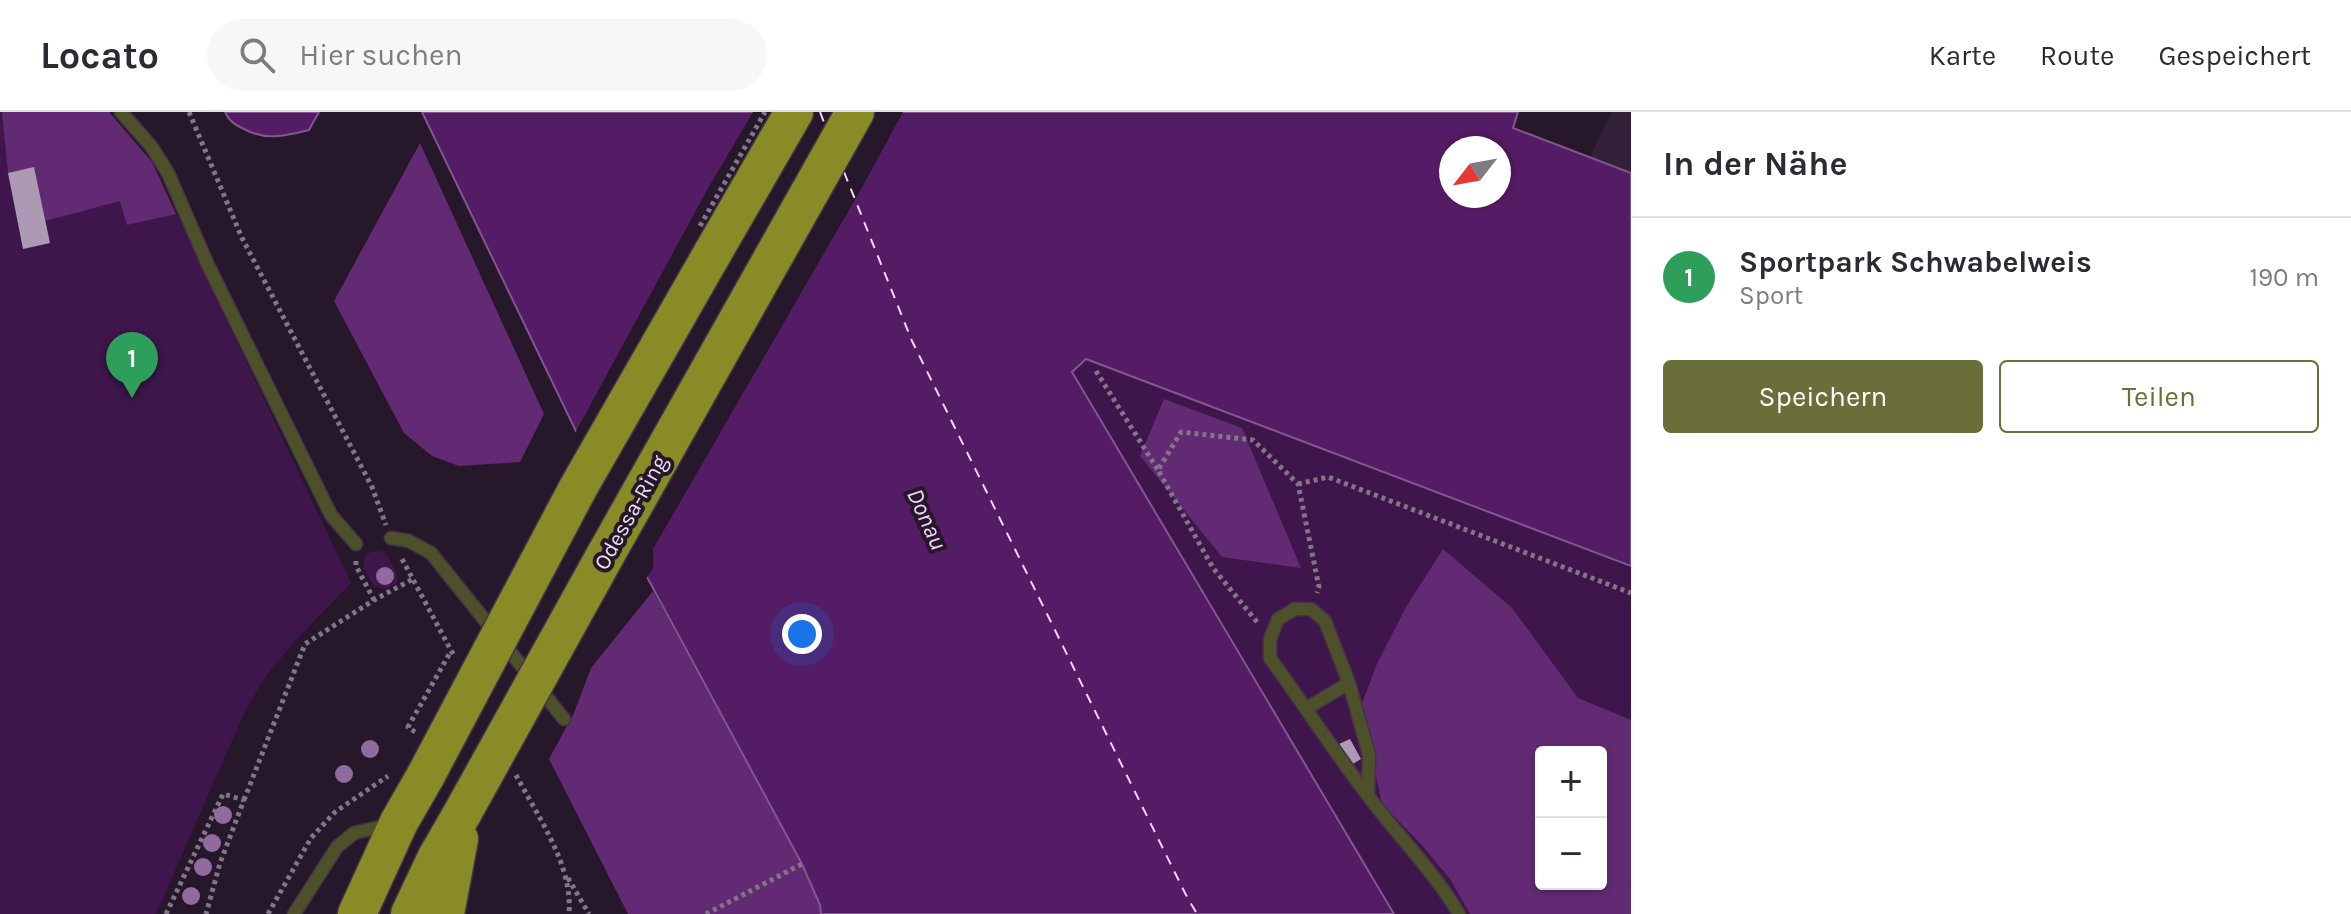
<!DOCTYPE html>
<html lang="de">
<meta charset="utf-8">
<style>
:root{--surface:#fff;--page:#f7f7f7;--text:#2b2b33;--muted:#7c7c81;--line:#e1e1e2;--accent:#6c6e3a}
body{margin:0;font-family:Karla,sans-serif;background:var(--page);color:var(--text)}
.controls{position:absolute;right:24px;bottom:24px;display:grid;overflow:hidden;border-radius:8px;box-shadow:0 2px 6px #0004}
.controls button{width:72px;height:72px;display:grid;place-items:center;padding:0;border:0;border-bottom:2px solid var(--line);background:var(--surface);color:var(--text);font:40px sans-serif}
.compass{position:absolute;left:1439px;top:24px;width:72px;height:72px;border-radius:50%;background:var(--surface);box-shadow:0 2px 6px #0004;rotate:239deg}
.you{position:absolute;left:802px;top:522px;width:28px;height:28px;margin:-20px;border:6px solid #fff;border-radius:50%;background:#1a73e8;box-shadow:0 0 0 12px #1a73e833}
.badge{display:grid;place-items:center;width:52px;height:52px;border-radius:50%;background:var(--accent);color:#fff;font-size:26px;font-weight:700}
.pin{position:absolute;translate:-50% -66px;filter:drop-shadow(0 2px 4px #0008)}
.pin::after{content:'';position:absolute;top:42px;width:28px;height:24px;background:inherit;clip-path:polygon(0 0,100% 0,50% 100%)}
.list{margin:0;padding:0;list-style:none}
h2{display:flex;justify-content:space-between;align-items:center;height:104px;margin:0;padding:0 32px;font-size:34px}
h2 small{font-size:26px;font-weight:400;color:var(--muted)}
.list li{display:grid;grid-template-columns:52px 1fr auto;gap:24px;align-items:center;box-sizing:border-box;height:120px;padding:0 32px;border-top:2px solid var(--line)}
.list b{display:block;font-size:30px;white-space:nowrap}
.list p{margin:0;font-size:26px;white-space:nowrap;color:var(--muted)}
.list em{font-size:26px;font-style:normal;color:var(--muted)}
.actions{display:flex;gap:16px;padding:24px 32px}
.actions a{flex:1;padding:18px 0;border:2px solid var(--accent);border-radius:8px;text-align:center;font-size:28px;color:var(--accent)}
.actions .main{background:var(--accent);color:#fff}
.icon{flex:none;width:44px;height:44px;fill:none;stroke:currentColor;stroke-width:2;stroke-linecap:round;stroke-linejoin:round}
.map{position:relative;flex:none;width:1631px;height:802px;overflow:hidden}
header{display:flex;align-items:center;gap:48px;box-sizing:border-box;height:112px;padding:0 40px;background:var(--surface);border-bottom:2px solid var(--line)}
header strong{font-size:38px}
nav{display:flex;gap:44px;margin-inline-start:auto;font-size:28px}
.search{width:560px;height:72px;background:var(--page);display:flex;align-items:center;gap:20px;box-sizing:border-box;padding:0 28px;border-radius:44px;color:var(--muted);font-size:30px}
main{display:flex}
aside{flex:1;background:var(--surface)}
.map>svg:first-child{display:block}
</style>
<header>
<strong>Locato</strong>
<div class="search"><svg class="icon" aria-label="search" viewBox="0 0 24 24"><circle cx="10" cy="10" r="6"/><path d="M15 15l6 6"/></svg>Hier suchen</div>
<nav><a>Karte</a><a>Route</a><a>Gespeichert</a></nav>
</header>
<main>
<div class="map">
<svg width="1631" height="802" viewBox="0 0 1631 802">
<rect width="100%" height="100%" fill="#26172b"/>
<path fill="#33213a" d="M1612,0H1631V61L1590,45Z"/>
<path fill="#3f164c" fill-rule="evenodd" d="M0,0H109L152,50L351,471L293,531L266,564L245,599L156,802H0Z
M1087,247L1631,454V802H1394L1072,259ZM1541,640H1601V772H1541Z
M379,439L386,441L397,462V471L388,477L375,475L363,456L365,444L371,440Z"/>
<path fill="#612a73" fill-rule="evenodd" d="M2,0H109L152,50L176,102L127,113L120,89L45,109L34,56L8,61Z
M420,31L544,302L520,350L459,354L432,344L404,321L334,189Z
M1164,287L1242,316L1301,456L1222,445L1140,344Z
M1443,437L1512,496L1578,586L1631,608V802H1470L1450,767L1421,732L1382,692L1361,594L1377,552L1406,495ZM1541,640H1601V772H1541Z
M653,479L802,752L820,793L821,802H628L549,647L574,601L591,556Z"/>
<path fill="#541c65" stroke="#82578f" stroke-width="2" fill-rule="evenodd" d="M225,0H319L309,18C285,24 266,29 244,17C234,12 230,10 225,0Z
M422,0H1518L1513,16L1631,61V454L1086,247L1072,260L1394,802H821L820,793L802,752L640,452ZM1451,36H1499V84H1451Z"/>
<path fill="#26172b" d="M753,0H903L860,79L653,437V456L644,470L573,325L707,78Z"/>
<g fill="none" stroke-linecap="round" stroke-linejoin="round">
<path stroke="#f3d5fe" stroke-width="2" stroke-dasharray="10 8" stroke-linecap="butt" d="M820,0L825,13
M844,60L912,229L1186,783L1197,802"/>
</g>
<path fill="#ac99b3" d="M34,55L50,131L23,137L8,61Z
M1350,627L1361,647L1351,653L1339,632Z"/>
<g fill="none" stroke-linecap="round" stroke-linejoin="round">
<defs>
<path id="service" d="M121,0L151,34L168,61L208,153L331,403L356,432
M391,426L409,429L431,441L564,607
M1307,596L1349,571
M1368,684L1369,643L1349,571L1325,509L1311,497H1295L1278,507L1270,527V546C1303,591 1332,637 1366,681C1396,722 1433,758 1459,802
M294,802L337,735L354,721L388,713"/>
<path id="trunk" d="M712,142L794,0
M606,442L855,0
M357,802L399,710L426,663
M410,802L437,745L463,700
M445,802L459,727"/>
</defs>
<use href="#service" stroke="#423347" stroke-width="15"/>
<use href="#trunk" stroke="#423347" stroke-width="41"/>
<path stroke="#827586" stroke-width="5" stroke-dasharray="4 4" stroke-linecap="butt" d="M189,0L242,126L372,375L386,413
M1096,259L1158,358
M1298,372L1328,365L1631,481
M402,447L454,544
M356,449V454L374,488
M1257,510L1213,456L1158,358L1181,320L1253,328L1298,372L1319,475L1317,481
M415,620L408,615L451,539
M516,663C538,705 573,753 569,802
M244,688L305,532L374,488L413,467
M568,766L589,802
M166,802L223,682L244,688L220,751L206,802
M268,802L311,726L335,700L388,664
M706,802L802,752"/>
<use href="#service" stroke="#4e5029" stroke-width="12"/>
<use href="#trunk" stroke="#898b27" stroke-width="38"/>
<defs>
<path id="trunk-bridge" d="M426,663L578,376L712,142
M463,700L606,442"/>
</defs>
<use href="#trunk-bridge" stroke="#423347" stroke-width="41" stroke-linecap="butt"/>
<path stroke="#827586" stroke-width="5" stroke-dasharray="4 4" stroke-linecap="butt" d="M700,114L765,0"/>
<use href="#trunk-bridge" stroke="#898b27" stroke-width="38"/>
</g>
<g fill="#916a9f">
<circle cx="385" cy="464" r="9"/>
<circle cx="370" cy="637" r="9"/>
<circle cx="344" cy="662" r="9"/>
<circle cx="223" cy="703" r="9"/>
<circle cx="212" cy="731" r="9"/>
<circle cx="203" cy="755" r="9"/>
<circle cx="191" cy="784" r="9"/>
</g>
<g text-anchor="middle" stroke-width="8" stroke-linejoin="round" paint-order="stroke">
<g font-size="22" fill="#ece2f0" stroke="#26172b">
<text transform="translate(630 400) rotate(-61)" y="8">Odessa-Ring</text>
</g>
<g font-size="24" font-style="italic" fill="#f3d5fe" stroke="#26172b">
<text transform="translate(927 407) rotate(66)" y="8">Donau</text>
</g>
</g>
</svg>
<div class="controls">
<button>+</button>
<button>−</button>
</div>
<svg class="compass" viewBox="-18 -18 36 36"><path d="M0-13l5 13h-10z" fill="#e53935"/><path d="M0 13l5-13h-10z" fill="#7c7c81"/></svg>
<div class="you"></div>
<div class="pin badge" style="left:132px;top:286px;background:#2e9e5b">1</div>
</div>
<aside>
<h2>In der Nähe<small></small></h2>
<ul class="list">
<li><span class="badge" style="background:#2e9e5b">1</span><div><b>Sportpark Schwabelweis</b><p>Sport</p></div><em>190 m</em></li>
</ul>
<div class="actions"><a class="main">Speichern</a><a>Teilen</a></div>
</aside>
</main>
